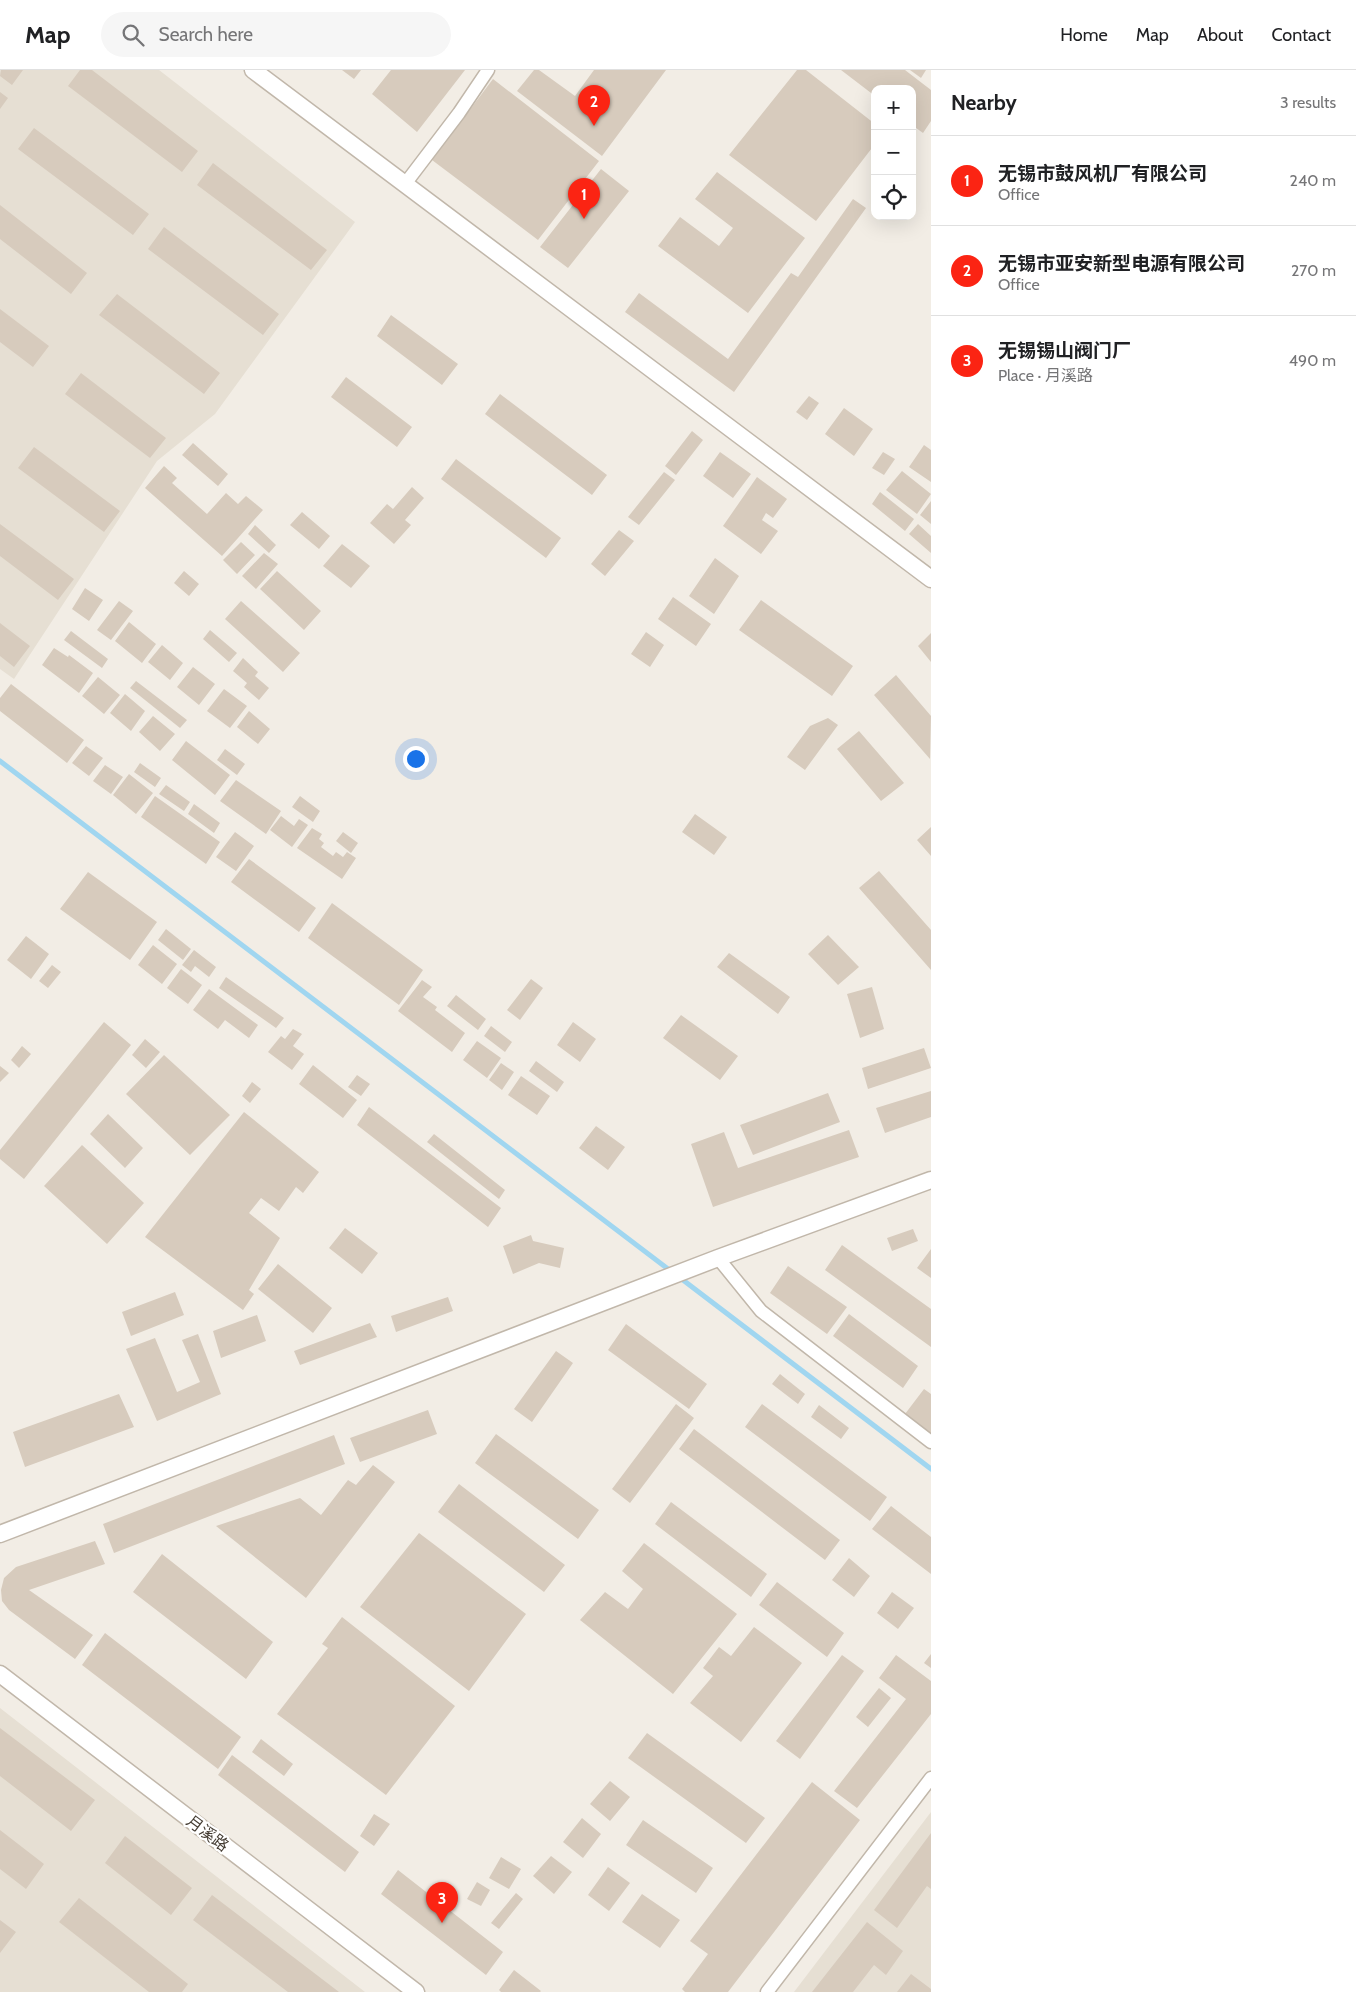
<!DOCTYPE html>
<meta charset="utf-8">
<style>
:root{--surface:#fff;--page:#f6f6f6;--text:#202124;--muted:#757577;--line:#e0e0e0;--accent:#fb2413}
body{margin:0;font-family:Cabin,"Noto Sans SC",sans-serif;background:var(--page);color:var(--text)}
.controls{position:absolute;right:15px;top:15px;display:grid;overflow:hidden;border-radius:10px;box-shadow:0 5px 20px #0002}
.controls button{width:45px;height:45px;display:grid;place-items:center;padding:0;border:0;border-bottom:1px solid var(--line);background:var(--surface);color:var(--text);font:25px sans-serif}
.you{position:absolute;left:415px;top:688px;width:18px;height:18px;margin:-12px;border:4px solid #fff;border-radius:50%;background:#1a73e8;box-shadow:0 0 0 8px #1a73e833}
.badge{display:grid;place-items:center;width:32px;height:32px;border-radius:50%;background:var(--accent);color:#fff;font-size:16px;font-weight:700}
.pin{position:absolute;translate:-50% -41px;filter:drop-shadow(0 1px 2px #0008)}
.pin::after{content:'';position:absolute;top:26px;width:18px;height:15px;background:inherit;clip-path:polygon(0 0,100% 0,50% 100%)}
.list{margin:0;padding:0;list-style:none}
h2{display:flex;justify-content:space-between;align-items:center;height:65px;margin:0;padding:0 20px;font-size:21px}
h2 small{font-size:16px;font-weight:400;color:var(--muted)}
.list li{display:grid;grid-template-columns:32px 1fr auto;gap:15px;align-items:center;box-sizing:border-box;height:90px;padding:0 20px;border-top:1px solid var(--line)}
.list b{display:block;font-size:19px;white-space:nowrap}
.list p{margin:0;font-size:16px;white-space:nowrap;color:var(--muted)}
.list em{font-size:16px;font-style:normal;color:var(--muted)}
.icon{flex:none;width:28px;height:28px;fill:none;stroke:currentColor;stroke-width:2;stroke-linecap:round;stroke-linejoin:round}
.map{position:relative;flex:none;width:931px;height:1922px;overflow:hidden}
header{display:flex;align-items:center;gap:30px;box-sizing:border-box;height:70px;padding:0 25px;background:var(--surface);border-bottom:1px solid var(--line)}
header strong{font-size:24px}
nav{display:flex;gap:28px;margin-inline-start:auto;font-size:18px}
.search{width:350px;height:45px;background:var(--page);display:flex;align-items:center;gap:12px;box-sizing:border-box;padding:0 18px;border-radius:28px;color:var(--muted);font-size:19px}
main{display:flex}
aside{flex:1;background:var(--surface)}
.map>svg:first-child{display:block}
</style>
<header>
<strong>Map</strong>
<div class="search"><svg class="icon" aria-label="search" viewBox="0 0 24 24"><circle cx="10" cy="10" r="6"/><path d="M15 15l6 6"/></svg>Search here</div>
<nav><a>Home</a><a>Map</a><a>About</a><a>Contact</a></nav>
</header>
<main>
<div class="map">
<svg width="931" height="1922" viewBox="0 0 931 1922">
<rect width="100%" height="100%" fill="#f2ede5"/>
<path fill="#e6dfd3" d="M0,0H159L355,152L215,344L157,391L14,609L0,599Z
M0,1638L365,1922H0Z
M931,1742V1922H794Z"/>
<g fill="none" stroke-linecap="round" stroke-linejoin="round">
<path stroke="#a0d6f0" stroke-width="5" d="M0,691L672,1202
M679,1207L931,1399"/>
</g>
<path fill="#d7cbbd" d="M1,0H23L12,15L0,6Z
M80,0H92L198,81L182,102L68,16Z
M342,0H361L354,9Z
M391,0H465L417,62L372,24Z
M534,0H539L575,26L594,0H666L602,86L517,21Z
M797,0H806L875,54V74L816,151L729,85Z
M841,0H905L931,20V51L923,63L912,55V19H875V26Z
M910,0H926L921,8Z
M493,9L599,91L538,170L432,90Z
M0,22L8,28L0,39Z
M34,58L149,144L133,165L18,79Z
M213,93L327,180L311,200L197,115Z
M601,99L629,121L568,198L540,177Z
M717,102L805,168L748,243L658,176L680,147L719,176L733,158L695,129Z
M853,129L866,138L734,322L625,242L639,223L728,289L791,203L798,207Z
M0,135L87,203L71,224L0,169Z
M164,157L279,244L263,265L148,179Z
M117,224L220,303L204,324L99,245Z
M0,239L49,276L33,297L0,272Z
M391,245L458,294L442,315L377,266Z
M81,303L166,368L150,388L65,324Z
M346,307L412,357L397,377L331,327Z
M500,324L607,405L592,425L485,344Z
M809,326L819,333L807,350L796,342Z
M844,338L873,359L854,386L825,364Z
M692,361L703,370L676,405L665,396Z
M193,373L228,404L218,416L182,385Z
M924,375L931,380V412L909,397Z
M34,377L120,441L104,462L18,398Z
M720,382L751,404L733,428L703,406Z
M883,382L895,389L884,405L872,398Z
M456,389L561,468L546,488L441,409Z
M164,396L177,408L172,413L207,444L226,423L238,434L246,426L263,440L222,486L145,418Z
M902,401L931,424L917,444L886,420Z
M664,402L675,410L639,455L628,447Z
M757,407L787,429L773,448L766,443L762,450L778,461L761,484L723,456Z
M412,417L424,428L405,450L411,455L394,474L370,453L387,434L393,439Z
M880,422L914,449L905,461L872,434Z
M931,431V454L920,445Z
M302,442L330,466L319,479L290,455Z
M0,454L74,509L58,530L0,486Z
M918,454L931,466V483L909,464Z
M255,455L276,475L269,483L248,464Z
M619,460L634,471L605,506L591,494Z
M241,472L255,485L237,504L223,490Z
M342,474L370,496L351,518L323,496Z
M264,483L278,494L256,519L242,506Z
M715,488L739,506L714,544L689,526Z
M184,501L199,514L189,526L174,513Z
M277,501L321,541L304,560L260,519Z
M85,518L103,530L89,551L72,539Z
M673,527L711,554L696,576L658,549Z
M761,530L853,596L832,626L739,560Z
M119,531L133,541L111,570L97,560Z
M241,531L300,583L283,602L225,549Z
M129,552L156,574L142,593L115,571Z
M0,553L30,576L14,597L0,586Z
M210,560L237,583L229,592L203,569Z
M71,561L108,589L102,598L64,570Z
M646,562L664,575L650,597L631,584Z
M931,563V592L918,576Z
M162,575L183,593L170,610L148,592Z
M54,578L68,587L69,585L93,603L79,623L42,595Z
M243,588L258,602L255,606L269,618L259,630L244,617L247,613L233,601Z
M193,597L215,614L199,635L177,617Z
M896,605L931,646L930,689L874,625Z
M98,607L120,625L104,644L82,626Z
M136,611L187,650L180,658L130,618Z
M11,614L84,670L67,693L0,641V628Z
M224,619L247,636L230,658L207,641Z
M125,624L145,641L131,661L110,643Z
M249,641L270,659L258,674L237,657Z
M153,646L175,664L160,681L139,662Z
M828,648L838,655L805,700L787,687L810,656Z
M859,661L904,713L881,731L837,679Z
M186,671L230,705L215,725L172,690Z
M86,676L103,688L89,706L72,693Z
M225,679L245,694L237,705L217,690Z
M140,693L161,708L155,717L134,702Z
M105,695L123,707L111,724L93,711Z
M129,704L153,723L136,744L113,725Z
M236,710L281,741L266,764L220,731Z
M166,715L190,732L184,741L159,724Z
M155,726L220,772L206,794L141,747Z
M300,726L320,741L313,752L292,737Z
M194,734L220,753L214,763L188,744Z
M695,744L727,767L714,785L682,762Z
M281,746L294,756L299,749L308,755L292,777L270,760Z
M931,757V786L917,770Z
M312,758L322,764L319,769L324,773L321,777L333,786L336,782L343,787L347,782L356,788L342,809L297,778Z
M235,762L254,776L236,801L216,787Z
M343,762L358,773L351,783L336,771Z
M249,789L316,838L299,862L231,812Z
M879,801L931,860V900L859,818Z
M88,802L157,852L130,890L60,839Z
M332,833L423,900L399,935L308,868Z
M166,859L191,879L183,890L158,870Z
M828,865L859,897L838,915L808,884Z
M26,866L49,884L31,909L7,890Z
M153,875L177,894L162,914L138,895Z
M194,880L216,897L209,907L195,896L191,902L182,895Z
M729,883L790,927L778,944L717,897Z
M52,895L61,902L48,918L39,911Z
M181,899L202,915L188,934L167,918Z
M226,907L284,948L276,958L219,918Z
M531,909L543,918L520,950L507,940Z
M422,910L432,917L423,927L437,937L435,940L465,963L452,982L398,941Z
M872,917L884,959L860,968L847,924Z
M209,919L258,955L249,968L225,950L218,959L193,940Z
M456,925L486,949L478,960L447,936Z
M681,945L738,986L720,1010L663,968Z
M104,952L131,975L24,1109L0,1089V1080Z
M573,952L596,969L580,992L557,975Z
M491,956L512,972L505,982L484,966Z
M293,959L302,964L293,976L304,984L292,1000L268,982L281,966L285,969Z
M145,969L160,982L146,998L132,985Z
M477,971L501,988L487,1008L463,990Z
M22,976L31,984L19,998L11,990Z
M924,978L931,998L868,1019L862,998Z
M164,985L230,1045L190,1085L126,1024Z
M536,991L564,1012L557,1022L529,1001Z
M501,993L514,1002L502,1020L489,1010Z
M313,995L357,1030L343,1048L299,1014Z
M0,996L9,1003L0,1012Z
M357,1005L370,1014L361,1026L348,1017Z
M521,1006L550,1026L537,1045L508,1025Z
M252,1012L261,1019L250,1033L242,1026Z
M931,1021V1047L885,1063L876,1038Z
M828,1023L840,1052L753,1085L740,1055Z
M369,1037L501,1138L488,1157L357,1055Z
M244,1042L319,1102L303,1123L296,1117L279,1141L261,1128L249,1143L280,1168L249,1220L254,1224L243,1240L145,1167Z
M108,1044L143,1078L125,1098L90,1064Z
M596,1056L625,1077L608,1100L579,1078Z
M849,1060L859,1087L713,1137L691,1074L724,1062L738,1098Z
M434,1064L505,1120L499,1129L427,1072Z
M82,1075L144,1133L107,1174L44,1116Z
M345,1158L378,1183L362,1204L329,1178Z
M913,1159L918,1171L892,1181L887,1168Z
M531,1165L533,1171L564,1178L560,1198L539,1193L513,1204L503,1176Z
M842,1175L931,1239V1277L825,1200Z
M931,1179V1208L917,1198Z
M278,1194L332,1238L313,1263L258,1219Z
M788,1196L847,1237L827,1264L770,1223Z
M175,1222L184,1245L131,1266L122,1242Z
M448,1227L453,1241L396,1262L391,1246Z
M849,1244L918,1296L903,1318L833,1266Z
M257,1245L266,1271L221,1288L213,1261Z
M370,1253L377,1267L300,1295L294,1281Z
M626,1254L707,1314L689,1339L608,1280Z
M198,1264L221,1324L157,1351L126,1279L155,1268L177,1322L200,1312L182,1270Z
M556,1281L573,1293L532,1352L514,1339Z
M780,1304L805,1324L798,1334L772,1314Z
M924,1319L931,1324V1365L905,1344Z
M119,1324L134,1357L25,1397L13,1362Z
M676,1334L694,1348L630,1433L612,1419Z
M762,1334L887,1427L870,1451L745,1357Z
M819,1335L849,1358L841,1369L811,1347Z
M428,1340L437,1364L360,1392L350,1368Z
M694,1359L840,1470L825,1490L679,1379Z
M496,1364L599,1440L578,1469L475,1393Z
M334,1365L345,1394L114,1483L103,1454Z
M373,1395L395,1412L306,1528L216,1456L300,1428L321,1445L348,1410L356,1415Z
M459,1414L565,1495L544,1522L438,1442Z
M671,1432L767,1504L751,1527L655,1454Z
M891,1436L931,1467V1504L872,1459Z
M419,1463L526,1544L469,1621L360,1537Z
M95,1471L105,1494L29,1520L93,1565L75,1589L9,1540L2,1531L1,1520L4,1508L16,1497Z
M644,1473L737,1544L673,1624L580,1550L605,1522L628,1539L643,1519L622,1501Z
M162,1484L273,1572L246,1609L133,1522Z
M849,1488L870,1506L854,1527L832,1510Z
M777,1512L844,1563L827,1587L759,1535Z
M892,1522L914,1538L898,1559L877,1543Z
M342,1547L455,1636L386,1725L277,1644L328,1578L322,1574Z
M754,1557L802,1593L741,1672L690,1633L713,1606L703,1598L719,1577L731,1586Z
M105,1563L241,1667L218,1699L82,1595Z
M931,1584V1598L924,1593Z
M842,1585L864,1601L800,1689L776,1671Z
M896,1585L931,1611V1644L857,1738L834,1721L906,1629L879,1608Z
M879,1618L891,1628L868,1657L856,1647Z
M0,1658L95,1730L71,1761L0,1706Z
M647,1663L765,1748L746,1773L628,1688Z
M261,1669L293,1694L284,1706L252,1682Z
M232,1685L359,1782L345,1802L218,1705Z
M610,1711L630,1727L610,1751L590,1734Z
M812,1712L860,1750L728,1922H685L682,1919L708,1884L690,1871Z
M374,1744L390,1754L374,1776L360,1766Z
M582,1748L601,1764L583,1788L563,1772Z
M643,1750L713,1798L696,1823L626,1775Z
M0,1760L44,1794L26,1819L0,1799Z
M931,1763V1819L927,1816L897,1858L874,1840Z
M125,1766L192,1818L171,1845L105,1793Z
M551,1786L572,1802L554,1824L533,1806Z
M501,1787L521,1799L509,1819L489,1808Z
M608,1797L630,1813L609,1841L588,1825Z
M398,1800L503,1882L486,1905L381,1824Z
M477,1812L490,1820L481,1836L467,1829Z
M516,1823L523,1829L499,1859L491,1853Z
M642,1824L680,1850L660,1878L622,1852Z
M212,1825L339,1922H288L193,1850Z
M79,1828L188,1914L182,1922H149L59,1852Z
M0,1850L16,1862L0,1883Z
M867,1852L903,1881L886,1905L874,1895L853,1922H812Z
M514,1900L541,1921L540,1922H501L499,1920Z
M911,1904L931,1919V1922H897Z"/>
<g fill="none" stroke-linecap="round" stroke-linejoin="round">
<defs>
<path id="minor" d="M405,114L459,43L488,0
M718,1188L761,1241L931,1372
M767,1922L931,1708"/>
<path id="tertiary" d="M253,0L931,509
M0,1464L718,1188L931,1110
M0,1604L416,1922"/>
</defs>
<use href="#minor" stroke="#c1b7aa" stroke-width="15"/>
<use href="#tertiary" stroke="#c1b7aa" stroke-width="19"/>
<use href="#minor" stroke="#fff" stroke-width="12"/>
<use href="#tertiary" stroke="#fff" stroke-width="16"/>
</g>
<g text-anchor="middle" stroke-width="4.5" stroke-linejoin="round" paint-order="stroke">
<g font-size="16" fill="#453d34" stroke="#fff">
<text transform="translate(208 1763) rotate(37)" y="6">月溪路</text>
</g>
</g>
</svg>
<div class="controls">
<button>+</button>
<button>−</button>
<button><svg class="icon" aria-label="locate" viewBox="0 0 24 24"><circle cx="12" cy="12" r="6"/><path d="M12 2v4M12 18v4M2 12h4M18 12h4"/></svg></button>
</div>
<div class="you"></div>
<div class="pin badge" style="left:584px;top:149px">1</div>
<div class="pin badge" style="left:594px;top:56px">2</div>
<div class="pin badge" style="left:442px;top:1853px">3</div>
</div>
<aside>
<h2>Nearby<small>3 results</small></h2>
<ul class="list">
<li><span class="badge">1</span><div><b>无锡市鼓风机厂有限公司</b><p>Office</p></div><em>240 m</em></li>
<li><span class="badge">2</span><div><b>无锡市亚安新型电源有限公司</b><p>Office</p></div><em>270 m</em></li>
<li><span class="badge">3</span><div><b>无锡锡山阀门厂</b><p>Place · 月溪路</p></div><em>490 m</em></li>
</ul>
</aside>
</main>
